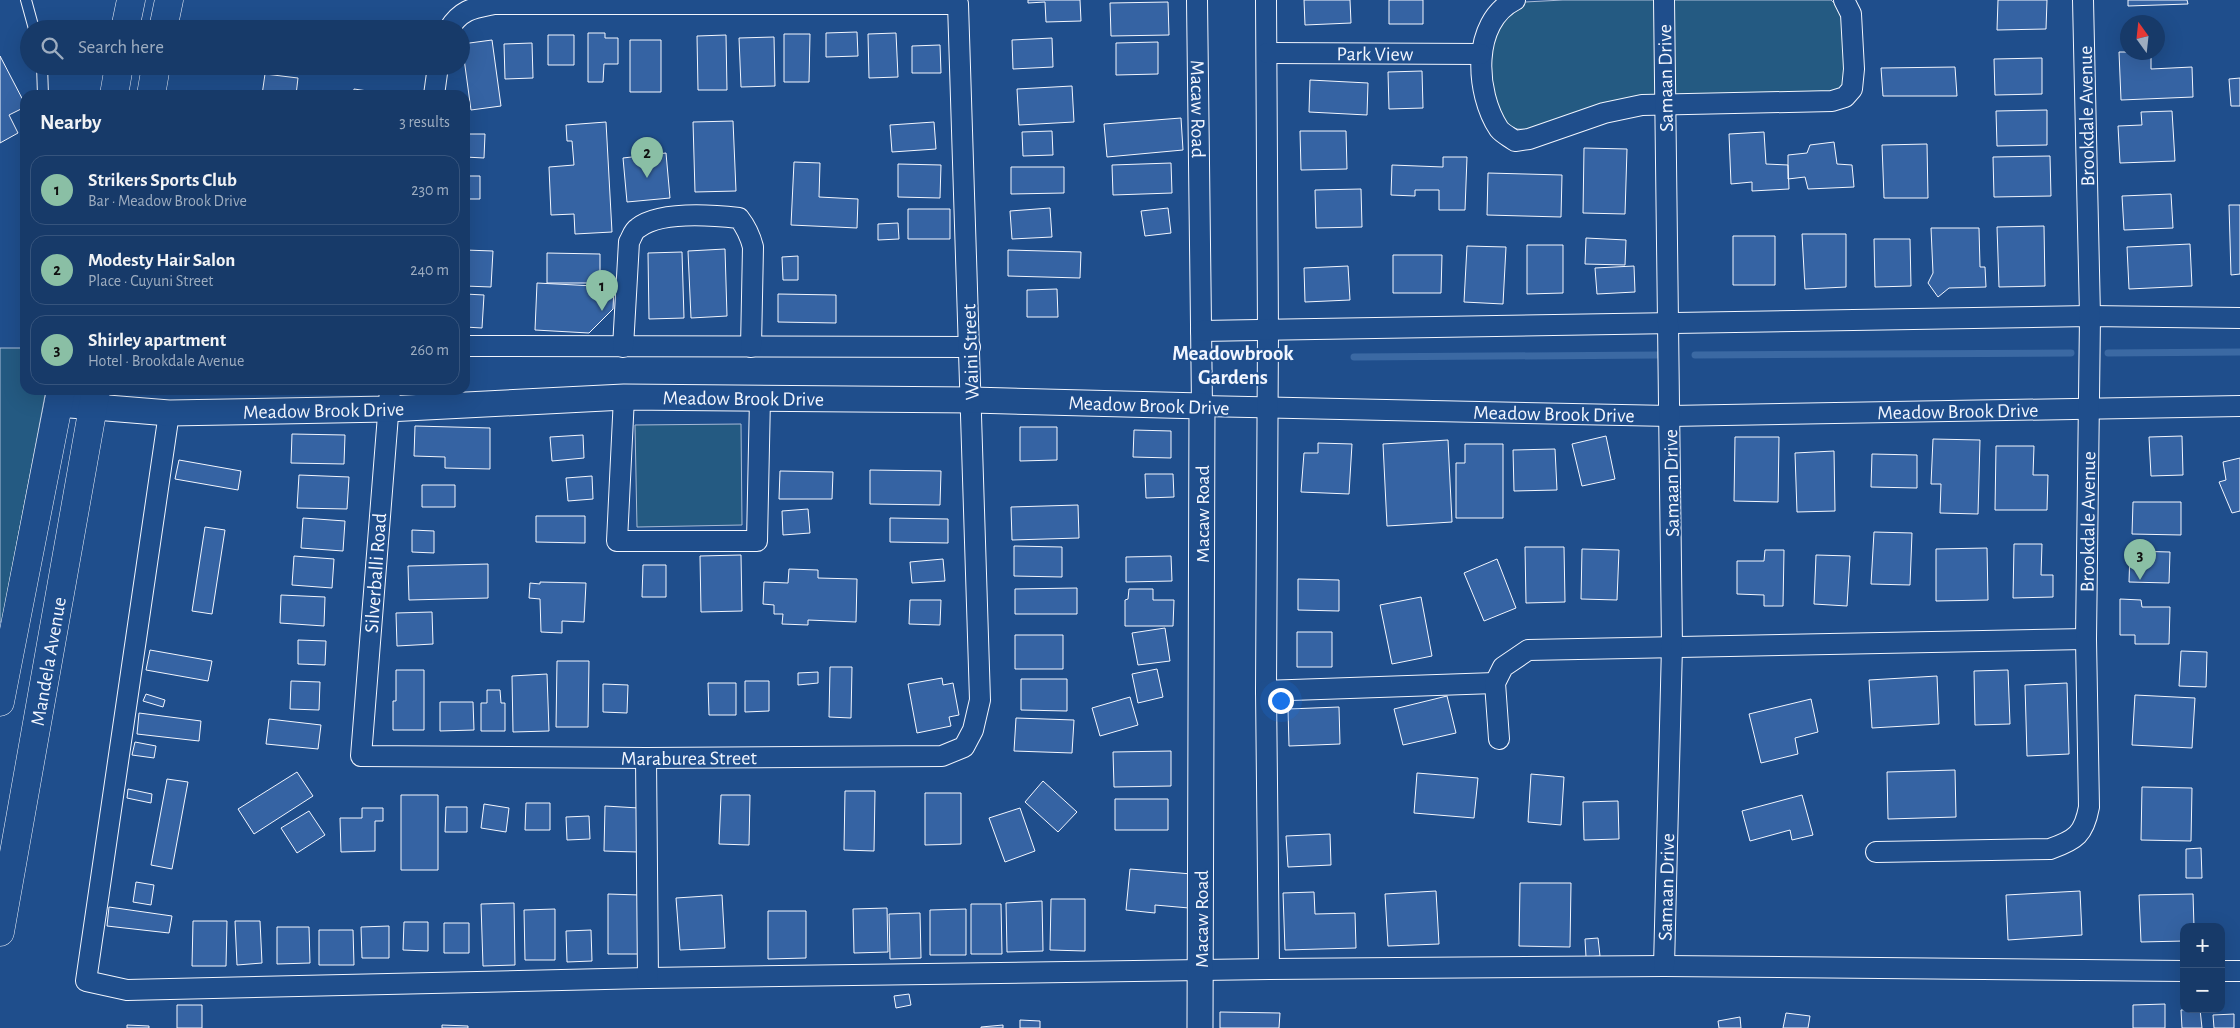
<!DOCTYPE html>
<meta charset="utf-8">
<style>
:root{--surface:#173a69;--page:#20416f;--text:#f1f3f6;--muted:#9eadc0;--line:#36547d;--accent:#8abfa5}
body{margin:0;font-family:"Alegreya Sans",sans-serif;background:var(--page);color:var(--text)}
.controls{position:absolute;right:15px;bottom:15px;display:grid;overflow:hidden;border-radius:10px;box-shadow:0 5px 20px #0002}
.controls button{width:45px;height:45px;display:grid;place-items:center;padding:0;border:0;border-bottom:1px solid var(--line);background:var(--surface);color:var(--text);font:25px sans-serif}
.compass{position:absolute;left:2120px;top:15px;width:45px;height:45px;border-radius:50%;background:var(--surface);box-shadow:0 5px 20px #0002;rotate:345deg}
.you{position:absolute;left:1280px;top:700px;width:18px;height:18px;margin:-12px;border:4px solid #fff;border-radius:50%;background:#1a73e8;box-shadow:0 0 0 8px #1a73e833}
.badge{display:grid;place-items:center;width:32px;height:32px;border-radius:50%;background:var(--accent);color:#111;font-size:16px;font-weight:700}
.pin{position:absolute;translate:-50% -41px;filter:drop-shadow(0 1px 2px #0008)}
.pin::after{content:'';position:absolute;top:26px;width:18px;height:15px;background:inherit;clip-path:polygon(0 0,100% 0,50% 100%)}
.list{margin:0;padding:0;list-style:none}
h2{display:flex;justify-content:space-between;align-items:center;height:65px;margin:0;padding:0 20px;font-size:21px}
h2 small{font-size:16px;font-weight:400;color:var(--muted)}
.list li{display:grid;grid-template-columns:32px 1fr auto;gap:15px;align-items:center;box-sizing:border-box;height:70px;margin:0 10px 10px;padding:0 10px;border:1px solid var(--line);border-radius:15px}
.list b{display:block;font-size:19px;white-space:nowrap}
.list p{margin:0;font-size:16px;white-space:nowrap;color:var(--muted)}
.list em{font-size:16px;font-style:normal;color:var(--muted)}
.icon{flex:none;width:28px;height:28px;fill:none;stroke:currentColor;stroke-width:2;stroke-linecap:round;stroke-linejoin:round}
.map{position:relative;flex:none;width:2240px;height:1028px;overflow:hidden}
.search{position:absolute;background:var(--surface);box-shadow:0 5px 20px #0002;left:20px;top:20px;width:450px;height:55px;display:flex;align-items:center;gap:12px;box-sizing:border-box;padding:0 18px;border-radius:28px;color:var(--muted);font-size:19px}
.panel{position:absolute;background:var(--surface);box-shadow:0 5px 20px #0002;left:20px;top:90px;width:450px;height:305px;border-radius:15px}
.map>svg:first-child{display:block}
</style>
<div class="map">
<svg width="2240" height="1028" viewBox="0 0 2240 1028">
<rect width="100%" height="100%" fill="#1f4e8c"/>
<path fill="#245a82" stroke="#a8bbd7" d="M1563,0H1656L1657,99L1535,130L1517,129L1508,126L1501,118L1489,82L1493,34L1513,7L1525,2Z
M1673,0H1831L1843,12L1849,68L1840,92L1673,99Z
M0,348H25V390H46L2,622H0Z
M741,424L742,525L637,527L635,425Z"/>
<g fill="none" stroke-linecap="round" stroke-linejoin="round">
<path stroke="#3b69a3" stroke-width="7" d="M2108,353L2240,352
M1695,355L2071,353
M1354,357L1658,355"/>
</g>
<path fill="#3563a3" stroke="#f2f6ff" d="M1028,0H1080L1081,21L1046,22L1045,2L1028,3Z
M1304,0H1350L1351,23L1305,25Z
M1389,0H1423V24H1389Z
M1998,0H2047L2046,29L1997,30Z
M2128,0H2187L2188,4L2128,6Z
M1168,2L1169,35L1111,36L1110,3Z
M857,32L858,56L826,57V33Z
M588,33H605V38H618V64H604L603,82H588Z
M896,33L898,77L869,78L868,34Z
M784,34H810L809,82H784Z
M548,35H574V65H548Z
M726,35L727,90H698L697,36Z
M774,37L775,86L741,87L739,38Z
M1052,38L1053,67L1013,69L1012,40Z
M492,40L501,106L471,110L462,44Z
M630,40H661V92H630Z
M1158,42V74L1116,75V43Z
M532,43L533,78L505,79L504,44Z
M940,45L941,73H912V46Z
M2119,52H2151V69L2192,67L2193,97L2121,100Z
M0,56L25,104V107L9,115L18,133L0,143Z
M2042,58V94L1995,95L1994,59Z
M354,66H387L386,73L354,69Z
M1955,67L1957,96H1883L1881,68Z
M1422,71L1423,108L1389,109L1388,72Z
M265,74L298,78L296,95H262Z
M2240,78V106H2231L2229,79Z
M1310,80L1368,83L1367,115L1309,112Z
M1072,86L1074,122L1019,125L1017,89Z
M354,89L395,95H353Z
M2047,110V145L1997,146L1996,111Z
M2172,111L2175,161L2120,163L2118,126L2142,125L2141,112Z
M1181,118L1183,150L1107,157L1104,124Z
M733,121L736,191L695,192L693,122Z
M606,122L612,232L575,234L574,214L551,215L549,167L574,165L572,141H567L566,125Z
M934,122L936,149L892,152L890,125Z
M1052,131L1053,155L1023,156L1022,132Z
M1300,131H1346L1347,169L1301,170Z
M1764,132L1766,164L1788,165L1789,189L1752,191V182L1731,184L1729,134Z
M465,134H485L484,158L465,157Z
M1834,142L1837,164L1852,165L1854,187L1808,189L1805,177L1788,179V155L1807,153L1810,145Z
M1927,144L1928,198H1884L1882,145Z
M1584,148L1627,149L1625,214L1583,213Z
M666,153L670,198L627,202L623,158Z
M2050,156L2051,196L1994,197L1993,157Z
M1443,157H1467L1465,210H1439V190H1415V196L1391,195L1392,165L1443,167Z
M794,162L820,163L819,197L858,199L857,228L791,225Z
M1171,163L1172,193L1113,195L1112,165Z
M898,164L941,165L940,198L898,197Z
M1011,167H1064V193L1011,194Z
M1488,173L1562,175L1561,217L1487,215Z
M465,176H480V199H465Z
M1361,189L1362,227L1316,228L1315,190Z
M2171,194L2173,228L2124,230L2122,196Z
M2229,205H2240V274L2231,275Z
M1050,208L1052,237L1012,239L1010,211Z
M1168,208L1171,233L1145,236L1141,211Z
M908,209H950V239H908Z
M898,223L899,239L878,240V224Z
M2044,226L2045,286L1999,287L1997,227Z
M1931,228H1979L1980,267H1985L1986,287L1949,288L1938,297L1928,283L1933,273Z
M1802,234H1846V287L1805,289Z
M1733,236H1775V285H1733Z
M1586,238L1626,240L1625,265L1585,264Z
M1874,239H1910L1911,286L1875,287Z
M2190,244L2192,286L2129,289L2127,247Z
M1527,245H1563V293L1527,294Z
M1467,246L1506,247L1503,304L1464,302Z
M725,249L727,316L691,318L688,251Z
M465,250L493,251L491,287L465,286Z
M1008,250L1081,252L1080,278L1008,276Z
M682,252L684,318L649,319L648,253Z
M547,253L600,254V283H547Z
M1393,255H1442L1441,293H1393Z
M798,256V280H783L782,257Z
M1348,266L1350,300L1305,302L1304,268Z
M1634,266L1635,292L1597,294L1595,268Z
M537,283L614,287L613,309L589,333L535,330Z
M1057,289L1058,317H1027V290Z
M465,294L484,295L482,328L465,327Z
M778,294L836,295V323L778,322Z
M415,426L490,428V469L445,468V457L414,456Z
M1020,427H1057V460L1020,461Z
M1134,430L1171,431V458L1133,457Z
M292,434L345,435L344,464L291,463Z
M583,435L584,458L552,461L550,437Z
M1606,436L1615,479L1582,486L1572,444Z
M2182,436L2183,475L2151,476L2149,437Z
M1735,437H1779L1778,502L1734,501Z
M1933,439L1980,440L1978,514L1940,513L1941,484H1931Z
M1448,440L1452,522L1387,526L1383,444Z
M1318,443L1352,444L1349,494L1301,492L1304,453H1318Z
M1465,444H1503V518H1456V463H1465Z
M1996,446H2034L2033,475H2048L2047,510H1995Z
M1555,449L1557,490L1514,491L1513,450Z
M1834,451L1835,511L1797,512L1795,453Z
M1872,454L1917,455V488L1871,487Z
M2240,458V511L2232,513L2219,482L2226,480L2223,462Z
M179,460L241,471L238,490L175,479Z
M870,470L941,471L940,505L870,504Z
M780,471L833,472L832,499H779Z
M1145,474H1173L1174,497L1146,498Z
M299,475L349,477L347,509L297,508Z
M592,476L593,499L568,501L566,478Z
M422,485H455V507H422Z
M2133,502H2181V535L2132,534Z
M1078,505L1079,538L1012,540L1011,507Z
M808,509L810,533L783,535L782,511Z
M536,516H585V543L536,542Z
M303,518L345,521L343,551L301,548Z
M890,518L948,519V543L890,542Z
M205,527L225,530L212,614L192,611Z
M412,530L434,531V553L412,552Z
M1874,532L1912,533L1910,585L1871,584Z
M2014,544H2042L2041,575H2053V597L2013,598Z
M1014,546L1062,547V577L1014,576Z
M1525,547H1564L1565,602L1526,603Z
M1987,548L1988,600L1936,601V549Z
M1582,549L1619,550L1617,600L1581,599Z
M1765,550H1784L1783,606H1764V595L1737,594V561H1764Z
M2130,551L2170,552L2169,583L2129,582Z
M741,555L742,611L701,612L700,556Z
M1816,555L1850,556L1847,606L1814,604Z
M294,556L334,559L332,588L292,585Z
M1171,556L1172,581L1126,582V557Z
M943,559L945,581L912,583L910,562Z
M1497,559L1516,608L1484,621L1464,573Z
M488,564V598L409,600L408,566Z
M643,565H666V597H642Z
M789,569L818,570V578L857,579L856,622L808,620V625L782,624L783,614H774V605L763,604L764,582L788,583Z
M1298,579L1339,580V611L1298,610Z
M540,582L586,583L584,622L562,621V633L541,632L540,599L529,598L530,583L540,584Z
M1077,588V614H1015V589Z
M1129,589H1153V600H1174L1173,626H1125V600L1128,599Z
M281,595L325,597L324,626L280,623Z
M1421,597L1432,656L1392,664L1380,605Z
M2120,599L2141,600L2142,607H2170L2169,644H2135V635H2120Z
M910,600H941L940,625L909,624Z
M432,612L433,644L397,646L396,613Z
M1165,628L1170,661L1138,665L1132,633Z
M1297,632H1332V667H1297Z
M1015,635H1063V669H1015Z
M298,640L326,641L325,665L298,664Z
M150,650L212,661L208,681L146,670Z
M2181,651L2207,652L2206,687L2179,686Z
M557,661H589L588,727H556Z
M830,667H852L851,718L829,717Z
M1157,669L1163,697L1138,703L1132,674Z
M396,670H424V730H393V701H396Z
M2008,670L2010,724L1975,725L1974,671Z
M818,672V683L798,685V673Z
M547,674L549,731L513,732L512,676Z
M1937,676L1939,724L1872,728L1869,680Z
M942,678L943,685L953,683L959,715L949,717L951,726L917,733L908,684Z
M1021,679H1067V711L1021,710Z
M291,681L320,682L319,710L290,709Z
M745,681H769V711L745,712Z
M708,683H736V715H709Z
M2067,683L2069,754L2027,756L2025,685Z
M603,684L628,685L627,713L603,712Z
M487,690H500L501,703H505V731H481V703H487Z
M146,694L165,700L163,707L143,701Z
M2135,695L2195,698L2192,748L2132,745Z
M1447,696L1456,733L1403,745L1394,709Z
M1130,697L1138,725L1100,736L1092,708Z
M1811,699L1818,732L1795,738L1798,754L1761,763L1749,714Z
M440,702H473L474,730L440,731Z
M1339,707L1340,744L1289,746L1288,709Z
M139,713L201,721L199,741L137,734Z
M1016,718L1074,720L1072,753L1014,751Z
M269,719L321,725L318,749L266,744Z
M135,742L156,746L154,758L132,755Z
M1171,751V786L1114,787L1113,752Z
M1955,770L1956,817L1888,819L1887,772Z
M297,772L313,796L254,834L238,809Z
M1417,773L1478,778L1474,818L1414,813Z
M1531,774L1564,777L1561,825L1528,822Z
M167,779L188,782L172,869L151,865Z
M1043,781L1077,812L1058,832L1025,802Z
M2142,787L2192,788L2191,841L2141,840Z
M128,789L152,794L151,803L127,798Z
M845,791H875L874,851L844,850Z
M925,793H961V844L925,845Z
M401,795H438V870H401Z
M721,795H750L749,845L719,844Z
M1802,795L1813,835L1792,840L1790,830L1750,841L1742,811Z
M1115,799H1168V830H1115Z
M1618,801L1619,839L1584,840L1583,802Z
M526,803H550V830H525Z
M484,804L509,808L506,832L481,828Z
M605,806L639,808L638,852L604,851Z
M446,807H467V832H445Z
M362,808H383V821H375V851L341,852L340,818H362Z
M1020,808L1035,851L1005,862L989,818Z
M309,811L325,835L297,853L281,828Z
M589,816L590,839L567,840L566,817Z
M1330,834L1331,865L1288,867L1286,836Z
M2201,848L2202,878H2186V849Z
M1130,869L1192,874L1189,908L1155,905V913L1126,910Z
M136,882L154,885L151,905L133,902Z
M1520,883H1571L1570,947L1519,946Z
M1436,891L1439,944L1388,946L1385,894Z
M2080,891L2082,935L2008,940L2006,895Z
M1314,892L1315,914L1355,913L1356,948L1285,950L1283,893Z
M608,894L640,895V954H608Z
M2193,894L2194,927H2184V941L2141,942L2139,895Z
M722,895L725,948L680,950L676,898Z
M1051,899H1085V951L1050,950Z
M1042,901L1043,951L1007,952L1006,903Z
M514,903L515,965L483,966L481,904Z
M971,904H1001L1002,954H971Z
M109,907L172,916L169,933L107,926Z
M887,908L888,952L854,953L853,909Z
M555,909V960H525L524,910Z
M966,909V955H930V910Z
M768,911H806V958L768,959Z
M920,913L921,958L890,959L889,914Z
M193,921H227L226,966H192Z
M235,921H260L262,963L237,965Z
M404,922H428V951L403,950Z
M444,923H469V953H444Z
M389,926V958H362L361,927Z
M277,927H309L310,963L277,964Z
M319,930H353L354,965H319Z
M591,930L592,961L567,962L566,931Z
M1598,938L1600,956L1586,957L1585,939Z
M909,994L911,1005L896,1008L894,996Z
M2165,1004V1028H2133V1005Z
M177,1005H202V1028H177Z
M2200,1009L2202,1028H2182L2181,1010Z
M1220,1012L1280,1013L1279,1028H1220Z
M1786,1013L1810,1016L1808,1028H1783Z
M2234,1014V1028H2214L2213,1015Z
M1740,1017L1741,1028H1719L1718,1021Z
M1020,1020L1040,1021V1028H1020Z
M127,1025L149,1026V1028H127Z
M442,1025L468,1026V1028H442Z
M1003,1025V1028H981V1027Z"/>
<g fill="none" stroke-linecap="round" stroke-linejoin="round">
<defs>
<path id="service" d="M26,0L34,29
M42,66L43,95"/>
<g id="minor">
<path id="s1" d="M1197,0L1202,406L1670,416L2240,406"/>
<path d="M1266,0L1268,331L1266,691L1269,969"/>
<path d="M1515,0C1471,22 1475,93 1499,129C1503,134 1510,137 1515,141L1529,139L1604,113L1642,105L1832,101L1845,97L1852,89L1854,69L1851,14L1844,0"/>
<path id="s2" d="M1267,53L1481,54"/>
<path d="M434,95L438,66"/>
<path d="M1201,331L2090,316L2240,318"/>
<path d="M465,346L970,347"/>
<path d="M623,347L629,242C632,237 633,231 638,228C660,211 712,215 739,218C746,227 750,235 753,247L751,347"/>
<path id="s3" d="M390,390L361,756L646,758L942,756L964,747L973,730L980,700L958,4H494C474,8 461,9 449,29"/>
<path d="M624,397L617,541H757L760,398"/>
<path d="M169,413L86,981L127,990L648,978L1269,969L1664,966L2184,971"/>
<path d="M1266,691L1495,683"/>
<path d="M1499,739L1495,683L1503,667L1528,650L2086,639"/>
<path d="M646,758L648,978"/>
<path id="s4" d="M1876,852L2050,849C2076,840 2084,834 2089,807L2086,639L2090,316L2083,0"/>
<path id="s5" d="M1664,966L1672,646L1664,0"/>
<path d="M2221,971H2240"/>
</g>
<g id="tertiary">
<path id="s6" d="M58,404L169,413L387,409L624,397L972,400L1202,406L1200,1028"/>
</g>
<g id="secondary">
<path d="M125,29L131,0"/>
<path d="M163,29L169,0"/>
<path d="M114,95L119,66"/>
<path d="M151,95L156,66"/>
<path d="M0,702L61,390"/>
<path id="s7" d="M0,932L96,390"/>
</g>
</defs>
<use href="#service" stroke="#f2f6ff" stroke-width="12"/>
<use href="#minor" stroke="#f2f6ff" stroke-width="22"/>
<use href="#tertiary" stroke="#f2f6ff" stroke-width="27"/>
<use href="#secondary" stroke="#f2f6ff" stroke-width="29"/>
<use href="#service" stroke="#1f4e8c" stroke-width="10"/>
<use href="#minor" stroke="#1f4e8c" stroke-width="20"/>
<use href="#tertiary" stroke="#1f4e8c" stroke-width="25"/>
<use href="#secondary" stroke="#1f4e8c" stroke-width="28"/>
</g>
<g text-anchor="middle" stroke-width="4" stroke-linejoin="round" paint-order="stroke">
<g font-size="20" fill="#f2f6ff" stroke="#1f4e8c">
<text dy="7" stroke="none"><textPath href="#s2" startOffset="108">Park View</textPath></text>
<text transform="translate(1665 78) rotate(-91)" y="7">Samaan Drive</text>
<text dy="7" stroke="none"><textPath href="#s1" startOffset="109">Macaw Road</textPath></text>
<text transform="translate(2086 116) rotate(-91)" y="7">Brookdale Avenue</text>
<text transform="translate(970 352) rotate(-92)" y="7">Waini Street</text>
<text dy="7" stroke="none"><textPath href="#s6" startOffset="686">Meadow Brook Drive</textPath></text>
<text transform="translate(1149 405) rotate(2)" y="7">Meadow Brook Drive</text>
<text dy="7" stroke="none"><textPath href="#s6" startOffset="266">Meadow Brook Drive</textPath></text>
<text dy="7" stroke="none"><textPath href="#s1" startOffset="1162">Meadow Brook Drive</textPath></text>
<text dy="7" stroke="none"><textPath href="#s1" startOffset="758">Meadow Brook Drive</textPath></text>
<text transform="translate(1671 483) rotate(-91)" y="7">Samaan Drive</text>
<text transform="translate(1202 514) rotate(-90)" y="7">Macaw Road</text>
<text dy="7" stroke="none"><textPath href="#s4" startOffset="521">Brookdale Avenue</textPath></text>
<text transform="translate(375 573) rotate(-86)" y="7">Silverballi Road</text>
<text dy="7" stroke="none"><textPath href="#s7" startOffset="275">Mandela Avenue</textPath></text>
<text dy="7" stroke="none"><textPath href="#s3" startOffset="695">Maraburea Street</textPath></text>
<text dy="7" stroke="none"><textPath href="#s5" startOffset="79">Samaan Drive</textPath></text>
<text transform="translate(1201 919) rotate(-90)" y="7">Macaw Road</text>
</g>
<g font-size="21" font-weight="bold" fill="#f2f6ff" stroke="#1f4e8c">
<text x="1233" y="360">Meadowbrook<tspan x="1233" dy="24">Gardens</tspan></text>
</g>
</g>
</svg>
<div class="controls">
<button>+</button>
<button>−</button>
</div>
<svg class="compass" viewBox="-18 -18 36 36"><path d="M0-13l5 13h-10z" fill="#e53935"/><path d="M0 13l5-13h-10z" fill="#9eadc0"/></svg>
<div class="you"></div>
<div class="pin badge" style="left:602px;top:311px">1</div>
<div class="pin badge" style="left:647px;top:178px">2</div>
<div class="pin badge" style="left:2140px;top:580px">3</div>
<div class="search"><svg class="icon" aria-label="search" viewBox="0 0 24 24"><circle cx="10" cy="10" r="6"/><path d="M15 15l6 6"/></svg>Search here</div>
<section class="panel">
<h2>Nearby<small>3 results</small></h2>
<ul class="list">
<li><span class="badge">1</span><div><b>Strikers Sports Club</b><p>Bar · Meadow Brook Drive</p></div><em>230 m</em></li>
<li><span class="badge">2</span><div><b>Modesty Hair Salon</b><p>Place · Cuyuni Street</p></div><em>240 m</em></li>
<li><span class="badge">3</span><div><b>Shirley apartment</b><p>Hotel · Brookdale Avenue</p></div><em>260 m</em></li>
</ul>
</section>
</div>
